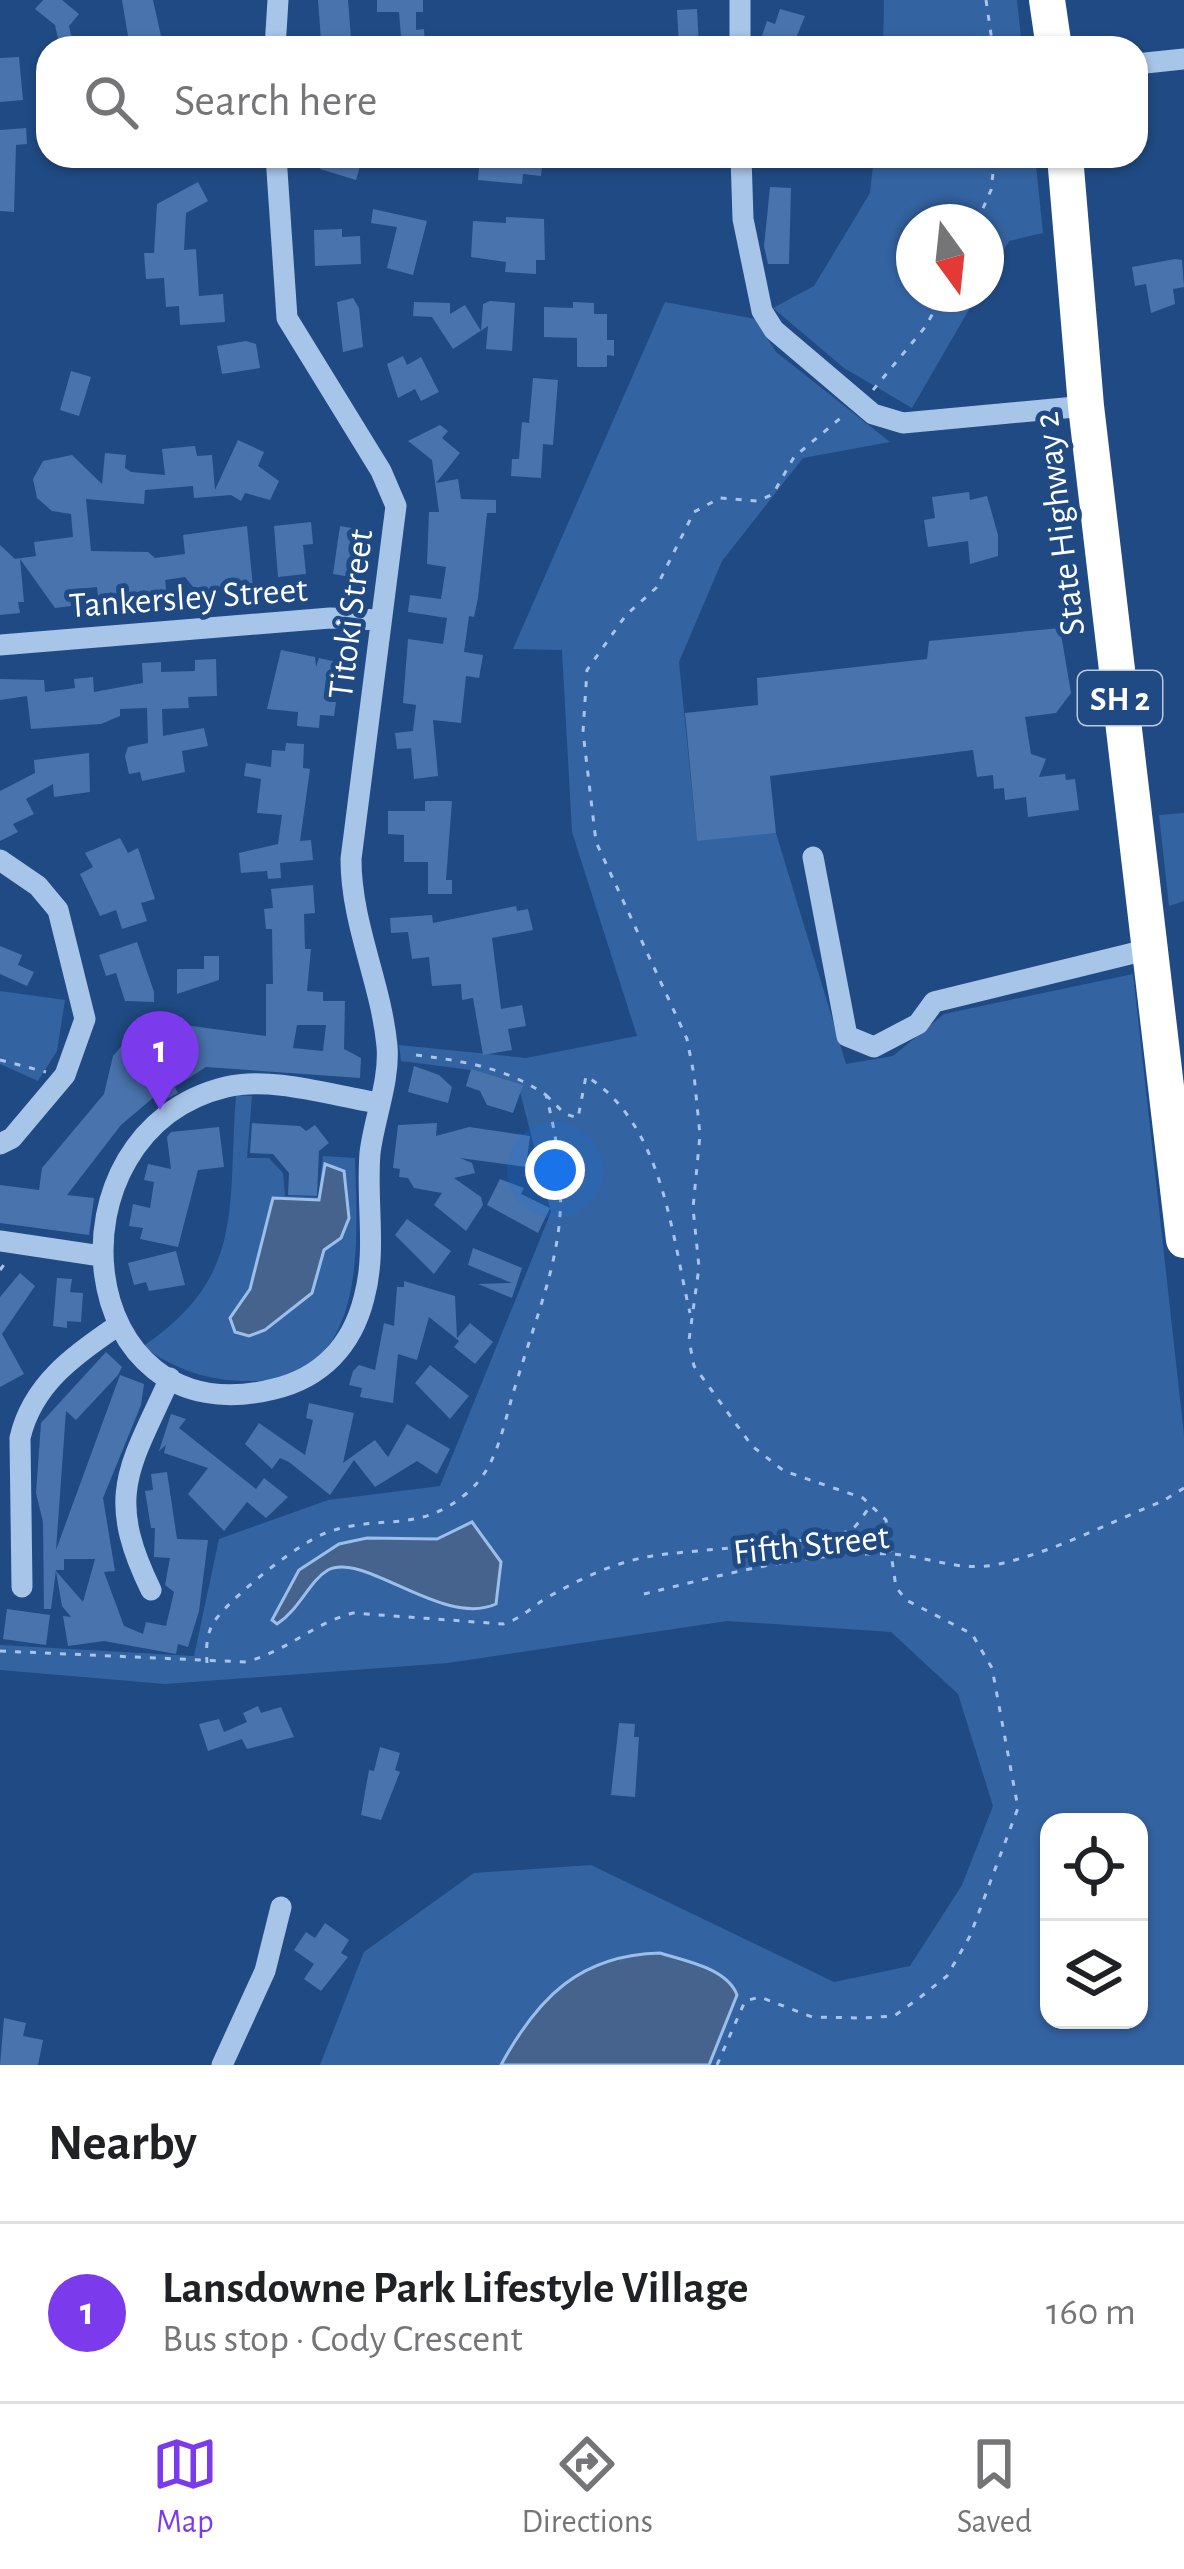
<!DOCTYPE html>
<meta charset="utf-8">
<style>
:root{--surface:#fff;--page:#f2f2f2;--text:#202124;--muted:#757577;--line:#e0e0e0;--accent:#7c3aed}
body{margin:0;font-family:"Alegreya Sans",sans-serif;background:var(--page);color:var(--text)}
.controls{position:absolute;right:36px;bottom:36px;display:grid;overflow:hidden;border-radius:24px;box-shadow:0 3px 9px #0004}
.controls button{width:108px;height:108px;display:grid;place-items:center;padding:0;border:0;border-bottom:3px solid var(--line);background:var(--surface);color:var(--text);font:60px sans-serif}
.compass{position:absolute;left:896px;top:204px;width:108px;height:108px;border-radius:50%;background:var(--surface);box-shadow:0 3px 9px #0004;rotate:165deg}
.you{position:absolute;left:555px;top:1170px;width:42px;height:42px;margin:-30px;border:9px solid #fff;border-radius:50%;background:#1a73e8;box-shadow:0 0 0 18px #1a73e833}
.badge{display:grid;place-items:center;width:78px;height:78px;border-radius:50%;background:var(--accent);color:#fff;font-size:39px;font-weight:700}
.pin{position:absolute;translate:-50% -99px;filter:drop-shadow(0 3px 6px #0008)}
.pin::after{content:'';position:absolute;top:63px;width:42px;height:36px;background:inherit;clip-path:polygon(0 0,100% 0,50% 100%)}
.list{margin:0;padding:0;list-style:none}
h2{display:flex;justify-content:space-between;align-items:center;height:156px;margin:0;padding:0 48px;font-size:51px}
h2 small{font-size:39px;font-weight:400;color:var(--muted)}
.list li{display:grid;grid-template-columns:78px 1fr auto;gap:36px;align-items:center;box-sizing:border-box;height:180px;padding:0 48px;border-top:3px solid var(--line)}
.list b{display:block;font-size:45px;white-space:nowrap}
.list p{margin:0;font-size:39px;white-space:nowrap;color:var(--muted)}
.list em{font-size:39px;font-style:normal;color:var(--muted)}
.icon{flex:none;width:66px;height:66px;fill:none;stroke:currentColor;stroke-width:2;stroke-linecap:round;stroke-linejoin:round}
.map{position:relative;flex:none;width:1184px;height:2065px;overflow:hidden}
.search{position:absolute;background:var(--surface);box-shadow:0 3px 9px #0004;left:36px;right:36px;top:36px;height:132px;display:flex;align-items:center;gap:30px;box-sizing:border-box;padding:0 42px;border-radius:36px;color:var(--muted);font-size:45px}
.sheet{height:336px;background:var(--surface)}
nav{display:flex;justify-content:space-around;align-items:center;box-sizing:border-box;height:168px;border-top:3px solid var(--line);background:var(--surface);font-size:33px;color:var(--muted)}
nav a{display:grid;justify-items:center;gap:6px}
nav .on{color:var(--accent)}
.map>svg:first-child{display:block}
</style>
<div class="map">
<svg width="1184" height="2065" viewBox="0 0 1184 2065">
<rect width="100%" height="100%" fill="#204a83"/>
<path fill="#3463a1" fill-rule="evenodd" d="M884,0H1017L1022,48H883Z
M874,156H1035L1043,233L1009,241L986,281V222H914V294H978L912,408L844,368L773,308L814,286L870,193Z
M665,302L755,319L776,352L890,442L803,458L722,561L679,662L697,840L776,833L846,1064L893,1056L944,1014L1133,974L1184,1435V2065H320L364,1952L474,1873L591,1865L834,1982L910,1966L962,1885L993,1806L958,1694L891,1632L727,1621L448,1663L165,1684L0,1670V1645L194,1656L219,1539L328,1500L440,1486L551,1212L520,1092L471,1070L401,1061L399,1045L526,1058L637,1036L572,832L562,650L513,649ZM1049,1822H1139V2020H1049Z
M1184,813V901L1169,906L1159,815Z
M0,991L65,1000L57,1051L38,1081L0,1064Z
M236,1095L252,1096L247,1158H269L283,1173L285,1196L318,1197L323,1156L355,1158C357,1240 370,1377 255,1381C210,1382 180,1371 142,1347C247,1276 227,1208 236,1095Z"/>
<path fill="#45638d" stroke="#9bbfea" stroke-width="3" d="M325,1164L344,1171L349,1218L341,1238L324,1250L312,1293L265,1330L249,1336L235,1332L230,1318L250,1289L273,1198L319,1200Z
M472,1522L501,1562L496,1604C443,1628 364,1551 328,1570C309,1581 300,1609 277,1624L272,1620L299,1570L339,1544L367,1538L437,1539Z
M660,1953C685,1961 727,1968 737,1995L709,2065H501C538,1997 580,1955 660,1953Z"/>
<path fill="#4973ac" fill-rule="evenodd" d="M43,0H62L79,14L69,26L74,48H60L55,25L35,9Z
M122,0H153L163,45L145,48L129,42Z
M318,0H348L351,38L321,40Z
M377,0H423V12H416V30L424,29L425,47L402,48L399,12H377Z
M697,9L699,48H679L677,10Z
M780,9L805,16L792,48H768L770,42L761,39L767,21L775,24Z
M19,57L23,100L0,102V58Z
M26,128L27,144L16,145L14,212L0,211V130Z
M324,156H363L356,180L320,169Z
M480,156H543L541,176L523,174L522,184L478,180Z
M198,182L208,201L186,213L184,250L196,249L199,296L223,294L225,322L180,325L179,306L166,307L164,278L146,279L144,253H154L157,204Z
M770,187L791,188L789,264H768L764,246Z
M373,209L427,221L413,275L387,268L397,227L371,223Z
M506,217L544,219L545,260H536V274L505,272L506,262L471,257L473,221L506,223Z
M342,229V237L360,236L361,264L315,266L314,230Z
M1175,259L1182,260L1184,287L1173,289L1175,304L1151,313L1146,284L1135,286L1132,267Z
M353,298L359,308L363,347L343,352L337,302Z
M490,301L515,303L512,351L486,349L488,326L453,349L432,317L413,316L414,302L450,303V314L465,305L481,331L483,304Z
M573,302L594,303V314H607V340H614V356L607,355V367H577V338L544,337V307L573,308Z
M246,341L256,344L260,368L222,374L217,346Z
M403,356L407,365L421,357L439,392L421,401L415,389L398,398L387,364Z
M71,371L91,377L79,416L60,410Z
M533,378L558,380L553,445L543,444L541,478L511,476L512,459H519L522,422L529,423Z
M440,425L448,431L442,438L460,453L436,483L458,479L461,499L496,500V513H487L478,598L474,617L469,616L464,652L483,655L479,678L466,676L461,723L433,720L438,776L414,779L411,748L397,749L395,733L413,731L416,705L403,703L408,639L443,644L447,618L408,612L410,595L441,599L446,567L427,564L429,512H439L432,460L408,441Z
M238,440L264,452L258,466L279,481L270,500L245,493L241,501L231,495L194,498L193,486L145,490L144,504L86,499L91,551L148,552L155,558L185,554L183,535L247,526L253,587L222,590L206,603L185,577L165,580L167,596L99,605L97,587L69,590L71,606L55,608L20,559L24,602H18L20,613L0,615V545L15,559L36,556L34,542L73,537L71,514L52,511L37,498L33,479L43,461L72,455L102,484L105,453L126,455L125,468L131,472L165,475L162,449L195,446L197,456L212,455L215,490Z
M969,492L970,500L987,496L998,535V556L970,564L968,541L928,547L924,520L935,518L932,497Z
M311,522L313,544L303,545L306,574L278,577L274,526Z
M340,526L364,530L357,578L333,574Z
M1060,628L1071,693L1056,713L1025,717L1031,754L1046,759L1039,777L1065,774L1066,780L1075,779L1079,810L1028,817L1026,797L1005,800L1004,788L994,789L993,775L977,777L973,750L770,776L776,833L697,841L685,713L758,705L757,678L927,659L929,641Z
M281,650L315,657L316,667L319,658L337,662L329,702H336L334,716L320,715L319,728L297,726L298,712L267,709Z
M216,659L217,696L188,697L189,708L162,709L163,736L204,728L208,746L182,751L185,772L142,781L140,772L129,774L125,756L128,747L148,743L147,708L120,709V716L101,724L31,729L27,696L0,700V679L44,680L45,692L75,688L74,679L93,677L94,692L143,683L142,663L161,662V672L195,671V660Z
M286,743L304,744L303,768L310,769L300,841L311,840L313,860L280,863L281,878L268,879L267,871L241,873L239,853L278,844L282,815L257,813L261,779L244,776L246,763L271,767L272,750L285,751Z
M89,753L90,792L54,797L53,784L26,799L34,814L13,824L18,832L0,841V791L35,773L34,760Z
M425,801H452L446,880H452V894H428V862H404V835L388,834V811H425Z
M120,838L128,853L138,848L155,899L141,903L147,921L122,929L116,910L100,916L80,874L93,867L85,853Z
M313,885L315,913L304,914L305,949H311L307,991L323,992V1001H345L344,1049L361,1058L360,1078L206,1067L175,1087L178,1093L159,1103L154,1097L121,1125L67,1195L94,1198L89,1235L0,1223V1185L39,1190L42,1168L104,1094L113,1056L132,1034L164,1022L177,1062V1024L266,1036V984H273L272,929H266L264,909L273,908L271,889ZM297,1025H326L323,1051L293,1048Z
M516,906L517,911L528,909L533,930L492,938L501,1009L522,1005L526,1026L508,1029L512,1050L483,1055L473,998L462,1000L461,984L432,986L429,957L412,959L408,932L391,933L390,918L432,915L433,923Z
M137,942L154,992V1002L125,1001L116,973L106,976L99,955Z
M0,946L22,955L18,965L34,972L27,986L0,974Z
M204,956H219V980L177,994V969H204Z
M414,1066L439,1075L452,1087L448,1103L408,1092Z
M471,1069L523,1085L513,1113L487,1105L480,1091L466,1086Z
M252,1123L300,1126L306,1131L315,1125L329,1143L319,1151L317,1196L288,1195L289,1173L273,1154L250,1153Z
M437,1123L436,1136L469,1127L530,1136L526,1167L460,1158L472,1163L475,1173L454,1178L481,1197L483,1205L466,1231L434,1205L442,1193L414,1188L408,1178L399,1177L400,1169L393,1168L398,1125Z
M219,1127L224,1167L198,1170L178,1247L140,1239L143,1228L129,1226L133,1204L150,1208L154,1182L144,1180L148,1164L171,1169L167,1137L171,1132Z
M500,1179L524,1188L521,1194L550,1208L538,1233L487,1205Z
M407,1219L451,1251L434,1274L395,1235Z
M473,1248L522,1268L512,1298L478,1284L512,1283L468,1265Z
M176,1251L185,1285L149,1291L146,1282L134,1285L128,1263Z
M20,1273L35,1286L2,1334L24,1374L0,1387V1297Z
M57,1278L72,1279L70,1292L83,1293L81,1322L67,1321V1328L53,1326Z
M404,1281L455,1296L457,1338L470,1323L493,1342L475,1364L454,1347L459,1341L429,1317L417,1360L398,1354L393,1403L360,1397L362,1388L349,1385L353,1371L359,1365L375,1370L384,1323L394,1326L397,1287H404Z
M106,1352L122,1367L118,1375L76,1420L66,1411L56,1550L120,1375L144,1384L141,1405L103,1498L115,1571L104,1572L124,1626L143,1634L146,1622L166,1626L174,1592L165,1585L170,1558L154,1557L155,1528H151L145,1491L153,1490L151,1474L167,1472L177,1539L208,1540L199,1611L188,1647L178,1644L176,1654L104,1641L68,1646L63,1616L71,1617L62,1606L56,1571L83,1602L95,1559H64V1570H56L51,1609H44L43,1522L36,1493L41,1423Z
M430,1365L469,1396L450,1419L415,1383Z
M309,1403L354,1413L343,1463L375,1440L388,1457L407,1424L450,1449L437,1474L417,1461L375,1487L354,1460L330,1495L289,1462L280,1458L272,1469L245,1444L259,1423L305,1455L313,1420L306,1418Z
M171,1414L186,1419L179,1428L256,1489L264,1478L288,1497L266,1518L247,1502L224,1531L188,1494L208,1468L164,1453L166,1445L159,1451Z
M7,1609L50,1615L46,1645L3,1639Z
M258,1706L261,1713L281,1707L294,1737L247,1749L242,1739L208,1751L199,1724L219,1719L224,1732L247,1722L243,1713Z
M619,1723L635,1724L634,1737H639L635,1797L611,1795Z
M380,1747L400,1753L395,1770L400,1772L381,1820L361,1815L369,1770L374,1771Z
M325,1923L349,1940L341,1953L348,1957L321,1991L304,1979L314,1964L294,1950L306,1932L315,1938Z
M4,2018L26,2023L23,2036L43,2040L38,2065H0Z"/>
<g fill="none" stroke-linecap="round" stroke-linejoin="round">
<path stroke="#a7c4e9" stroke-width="3" stroke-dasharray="6 9" stroke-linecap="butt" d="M986,0L993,48
M977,222L991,190L995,156
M873,390L926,326L943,294
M0,1060L46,1072
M546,1095L565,1114L578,1118L586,1076C663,1124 671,1232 690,1313
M0,1270L6,1262
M644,1594C722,1575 809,1551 890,1554C929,1556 959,1573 999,1564C1054,1552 1110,1522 1163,1501L1184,1488
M0,1651L246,1662C291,1649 312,1624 353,1613L503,1624C523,1618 532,1606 550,1596C582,1578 615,1562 652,1556C686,1550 831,1543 852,1529C858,1525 864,1514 869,1508
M207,1663C206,1648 206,1632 216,1619C235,1594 301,1540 331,1531C385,1514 418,1534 467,1493C498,1467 503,1425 515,1387C551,1269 579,1222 546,1095C504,1066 457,1060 407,1054
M717,2065L745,2001L760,1997L812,2017L862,2018L894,2016L918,1999L947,1976L970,1936L1018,1808L992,1668L972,1634L906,1600L896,1587L886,1520L863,1498L784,1471L752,1446L694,1366L689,1340L699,1267L693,1208L700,1135L694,1075L687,1039L596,842L583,732L587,670L626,615L656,588L694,512L720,498L758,501L773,494L794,457L843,416"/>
<path stroke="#a7c4e9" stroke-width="21" d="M740,0V48
M275,48L278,0
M1136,64L1184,59
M276,156L287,318L381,471L396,506L351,859C351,924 381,982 387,1046C390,1081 374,1119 370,1153C366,1202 377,1251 364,1298C352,1346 321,1378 274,1389C71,1440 41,1132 226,1087C272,1076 333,1096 379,1103
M741,156L743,219L762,311L774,330L873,414L903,423L1086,406
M0,645L330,618L381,620
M813,857L847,1036L874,1047L918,1024L934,1002L1150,949
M0,860L38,886L58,910L85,1019L65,1075L12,1138L0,1144
M0,1241L101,1256
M22,1587L20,1438C32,1385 74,1355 117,1326
M151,1590C104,1494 130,1467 170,1378
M222,2065L265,1971L281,1907"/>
<path stroke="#fff" stroke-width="36" d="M1047,0L1054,48
M1065,156L1086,406L1184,1240"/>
</g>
<g text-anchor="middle" stroke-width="10" stroke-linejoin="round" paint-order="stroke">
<rect fill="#204a83" stroke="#bcc9da" stroke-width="3" x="1078" y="671" width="84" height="54" rx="9"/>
<g font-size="33" font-weight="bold" fill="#fff">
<text x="1120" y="710">SH 2</text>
</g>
<g font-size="36" fill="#fff" stroke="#204a83">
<text transform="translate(1058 524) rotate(-97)" y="13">State Highway 2</text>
<text transform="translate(188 596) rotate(-4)" y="13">Tankersley Street</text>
<text transform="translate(349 614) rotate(-83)" y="13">Titoki Street</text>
<text transform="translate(811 1543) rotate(-6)" y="13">Fifth Street</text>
</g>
</g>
</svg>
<div class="controls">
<button><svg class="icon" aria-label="locate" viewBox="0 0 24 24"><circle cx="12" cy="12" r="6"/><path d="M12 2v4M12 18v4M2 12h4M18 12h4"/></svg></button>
<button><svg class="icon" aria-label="layers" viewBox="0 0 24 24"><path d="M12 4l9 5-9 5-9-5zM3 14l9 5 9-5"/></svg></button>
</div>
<svg class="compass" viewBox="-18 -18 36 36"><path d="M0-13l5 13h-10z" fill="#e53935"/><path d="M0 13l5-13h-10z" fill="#757577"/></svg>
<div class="you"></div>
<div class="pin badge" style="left:160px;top:1110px">1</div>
<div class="search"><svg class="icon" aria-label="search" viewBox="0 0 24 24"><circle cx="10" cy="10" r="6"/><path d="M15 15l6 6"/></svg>Search here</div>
</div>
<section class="sheet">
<h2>Nearby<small></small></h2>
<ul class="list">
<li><span class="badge">1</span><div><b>Lansdowne Park Lifestyle Village</b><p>Bus stop · Cody Crescent</p></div><em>160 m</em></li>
</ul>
</section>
<nav>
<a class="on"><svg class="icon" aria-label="map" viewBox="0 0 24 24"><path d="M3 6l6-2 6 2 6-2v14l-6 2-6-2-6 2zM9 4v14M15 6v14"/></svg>Map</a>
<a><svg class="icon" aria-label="directions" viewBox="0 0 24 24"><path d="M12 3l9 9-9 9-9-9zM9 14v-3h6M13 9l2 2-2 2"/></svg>Directions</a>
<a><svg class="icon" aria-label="saved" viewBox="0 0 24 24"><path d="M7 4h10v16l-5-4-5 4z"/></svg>Saved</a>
</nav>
